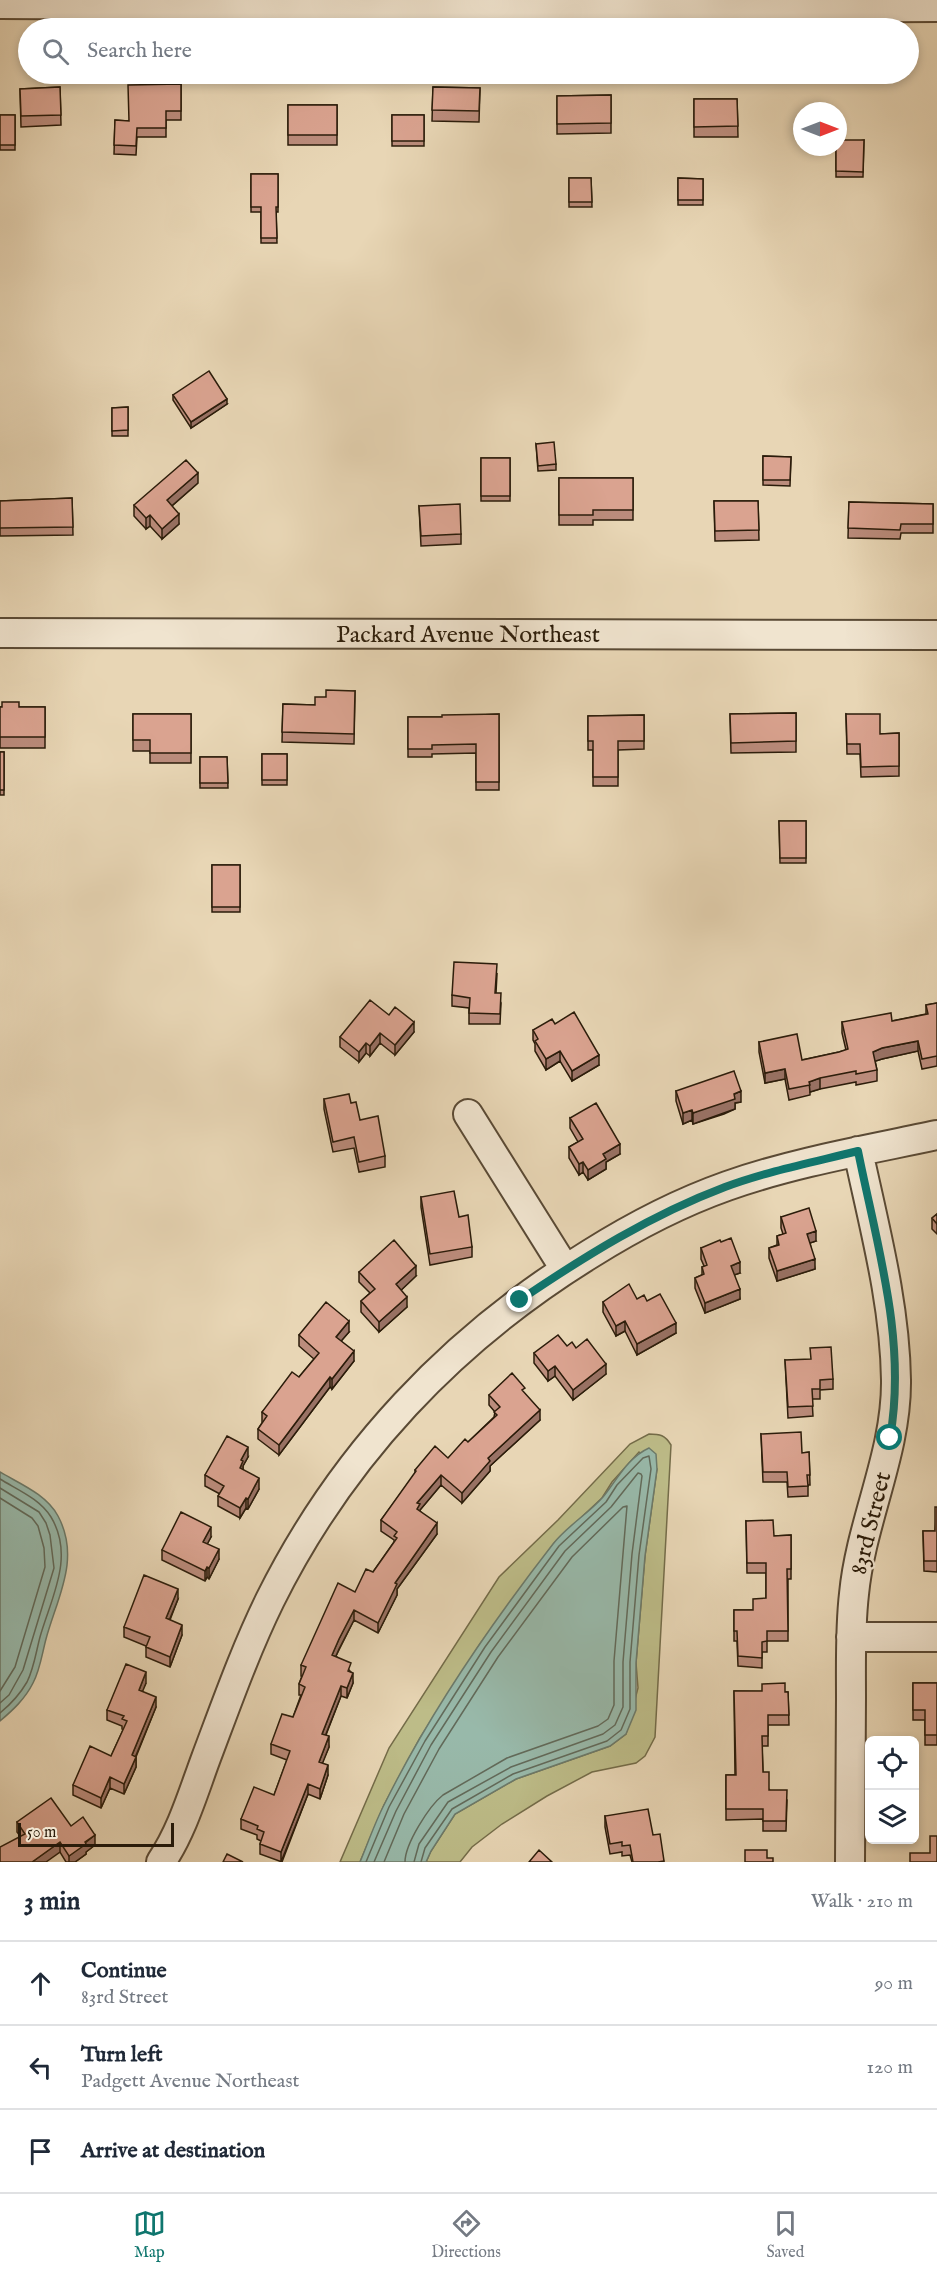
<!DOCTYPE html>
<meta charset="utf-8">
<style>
:root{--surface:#fff;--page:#f6f6f7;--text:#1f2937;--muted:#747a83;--line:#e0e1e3;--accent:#0f766e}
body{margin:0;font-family:"IM FELL English",serif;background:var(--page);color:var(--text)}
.controls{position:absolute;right:18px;bottom:18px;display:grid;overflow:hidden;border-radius:9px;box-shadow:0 3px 9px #0003}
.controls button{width:54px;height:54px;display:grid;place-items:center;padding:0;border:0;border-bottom:2px solid var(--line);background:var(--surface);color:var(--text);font:30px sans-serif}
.compass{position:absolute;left:793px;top:102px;width:54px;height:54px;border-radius:50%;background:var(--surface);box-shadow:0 3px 9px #0003;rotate:90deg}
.scale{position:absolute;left:18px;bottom:15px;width:156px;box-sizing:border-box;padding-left:6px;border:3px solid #2b1c0a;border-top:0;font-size:16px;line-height:21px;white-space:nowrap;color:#2b1c0a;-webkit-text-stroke:4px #f0e4cf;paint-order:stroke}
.stop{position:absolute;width:18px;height:18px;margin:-14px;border:4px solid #0f766e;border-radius:50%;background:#fff}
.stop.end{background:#0f766e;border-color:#fff;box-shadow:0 2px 6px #0008}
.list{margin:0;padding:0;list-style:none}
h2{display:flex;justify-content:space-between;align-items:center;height:78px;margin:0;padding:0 24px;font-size:26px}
h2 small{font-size:20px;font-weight:400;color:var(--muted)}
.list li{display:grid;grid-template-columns:39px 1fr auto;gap:18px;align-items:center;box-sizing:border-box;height:84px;padding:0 24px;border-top:2px solid var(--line)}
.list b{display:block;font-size:22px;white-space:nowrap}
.list p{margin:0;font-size:20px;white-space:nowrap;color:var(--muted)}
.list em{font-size:20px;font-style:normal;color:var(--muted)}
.icon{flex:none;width:33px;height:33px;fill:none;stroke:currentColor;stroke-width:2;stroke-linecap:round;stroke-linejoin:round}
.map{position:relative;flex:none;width:937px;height:1862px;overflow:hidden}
.search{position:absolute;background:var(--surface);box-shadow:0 3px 9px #0003;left:18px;right:18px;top:18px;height:66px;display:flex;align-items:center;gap:15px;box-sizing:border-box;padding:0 21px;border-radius:33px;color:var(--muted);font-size:22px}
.sheet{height:330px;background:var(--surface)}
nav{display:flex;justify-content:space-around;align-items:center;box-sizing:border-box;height:84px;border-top:2px solid var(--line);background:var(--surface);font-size:16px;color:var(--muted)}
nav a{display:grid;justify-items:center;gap:3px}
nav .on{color:var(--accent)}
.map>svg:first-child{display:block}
</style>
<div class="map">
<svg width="937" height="1862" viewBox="0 0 937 1862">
<rect width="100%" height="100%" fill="#e8d6b5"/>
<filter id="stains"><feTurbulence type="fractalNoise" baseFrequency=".00333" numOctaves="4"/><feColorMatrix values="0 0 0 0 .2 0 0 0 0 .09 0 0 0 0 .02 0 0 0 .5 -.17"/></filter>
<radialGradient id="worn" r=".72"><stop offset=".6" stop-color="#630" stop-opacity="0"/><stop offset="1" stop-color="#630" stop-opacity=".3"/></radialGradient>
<path fill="#bdbc88" stroke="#746c49" stroke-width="1.5" d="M649,1434C660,1434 665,1435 671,1445L655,1737L645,1756L636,1763L592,1772L547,1796L502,1824L472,1847L460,1862H426L431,1851L455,1814L516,1779L610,1746L626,1734L638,1688L636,1663L645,1556L657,1469L639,1452L612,1482L602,1498L555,1542L480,1644L420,1738L384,1805L360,1862H340L389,1748L499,1577L558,1520L630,1444Z"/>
<path fill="#98b9aa" stroke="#6c7a6a" stroke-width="1.5" d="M649,1448L656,1454L657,1469L645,1556L636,1663V1710L626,1734L610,1746L516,1779L455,1814L431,1851L426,1862H360C368,1843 375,1822 385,1803C430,1712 490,1625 553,1544C567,1526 588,1514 603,1497C617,1480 627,1458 649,1448Z
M0,1472C20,1484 46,1494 58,1516C81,1559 57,1598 46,1639C42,1654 40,1670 33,1683C25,1699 13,1710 0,1721Z"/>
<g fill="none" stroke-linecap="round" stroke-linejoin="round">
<path stroke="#626a5a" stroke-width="1.5" d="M0,1479C18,1490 40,1499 51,1517C75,1557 51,1598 40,1637C36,1652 34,1668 27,1682C20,1694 11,1704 0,1713
M0,1488L39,1512L46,1523L50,1535L54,1568L23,1670L9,1695L0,1703
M0,1498L32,1518L38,1526L44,1548L45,1567L15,1667L0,1691
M366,1862L389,1807L425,1741L485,1647L559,1546L606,1502L617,1485L643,1458L649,1456L651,1469L639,1555L630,1662V1709L621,1730L607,1741L513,1774L452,1809L425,1848L421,1862
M374,1862L396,1811L431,1745L491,1652L565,1551L611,1507L638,1473L641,1474L642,1476L632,1554L623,1662V1707L615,1725L603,1734L511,1767L448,1802L419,1844L414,1862
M384,1862L404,1814L439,1749L498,1657L572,1557L623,1507L627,1506L614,1661V1705L608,1719L598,1726L507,1758L443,1795C429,1806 405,1844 405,1862"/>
<defs>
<path id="minor" d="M0,4L742,8L937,7
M0,633L937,635
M468,1114L565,1269
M851,1637H937
M161,1862C182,1831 193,1793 206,1758C226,1705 245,1651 270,1600C342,1455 452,1339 590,1254C633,1227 679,1203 727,1186C795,1162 867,1150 937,1135
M850,1862C850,1807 851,1753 851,1698C851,1663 850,1628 854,1594C861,1521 897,1453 896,1380C895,1303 874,1226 858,1151"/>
</defs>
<use href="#minor" stroke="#5a4a35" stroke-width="32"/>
<use href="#minor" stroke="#f0e4cf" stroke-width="28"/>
</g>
<path fill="#bb8c7c" stroke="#2b1c0a" stroke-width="1.5" d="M181,84V120H166V137H137L136,155L114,154L115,120L128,121Z
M60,87L61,125L21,127L20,89Z
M433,87L480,88L479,122L432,121Z
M611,95V133L557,134V96Z
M694,99H737L738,137H694Z
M288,105H337V145H288Z
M0,115H15V150H0Z
M392,115H424V146H392Z
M864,140L863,177H836V147Z
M251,174H278V212H276L277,243H261V212H251Z
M569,178H591L592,207H569Z
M678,178L703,179V205H678Z
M173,395L227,404L191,428L173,400Z
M128,407V436H112V408Z
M536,444L556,464V470L538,471Z
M763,456L791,457L790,486L763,485Z
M481,458H510V501H481Z
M559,478H633V520H593V525H559Z
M198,483L172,506L179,524L162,539L150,526L146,529L134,516V505Z
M72,498L73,535L0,536V501Z
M714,501H758L759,540L715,541Z
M849,502L933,504V533H901L900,539L848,538Z
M419,506L461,534V544L421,546Z
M355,691L354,744L282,742L283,704L315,705L326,697Z
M0,707H45V748H0Z
M796,713V752L731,753L730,714Z
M133,714H191V763H150V751H133Z
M499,714V790H476V753L432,754V757H408V717H442Z
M846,714L880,734L899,733V776L861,777L860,754H847Z
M644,715V749L618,750V786H593V750H588V716Z
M0,752H4V795H0Z
M262,754H287V785H262Z
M200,757H227L228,788H200Z
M779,821H806V863H780Z
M212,865H240V912H212Z
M497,974L496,993L501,1003L500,1024H469V1008L452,1006V995Z
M937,1003V1066L922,1069L918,1051L882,1059L875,1061L877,1070V1081L856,1085V1082L820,1089L810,1092V1095L789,1100L785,1079L765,1083L759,1052V1042L802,1060L839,1052L846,1050L842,1033V1022L892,1021L926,1014V1005Z
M389,1015L414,1032L395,1055L380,1043L370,1056L366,1053L359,1062L340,1047V1037Z
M555,1024L599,1065L572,1081L560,1061L546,1070L535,1051V1044L533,1040V1030Z
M676,1091L741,1102L735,1103V1109L724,1114L693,1124L692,1120L683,1124L676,1101Z
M324,1099L351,1103L360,1120L385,1156V1167L359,1172L354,1148L333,1152L324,1109Z
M570,1118L620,1154L606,1162V1169L588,1180L583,1172L579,1175L569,1158V1147L578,1142L570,1128Z
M421,1197L459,1217L472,1247V1257L430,1265L421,1207Z
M937,1214V1234L932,1229V1218Z
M781,1217L816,1241L810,1243L815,1269L777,1281L769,1258V1248L777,1245V1236L783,1234L781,1228Z
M701,1248L740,1273L734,1275L740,1299L705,1313L695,1288V1278L702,1275V1267L704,1266L701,1259Z
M359,1272L416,1276L401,1290L407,1307L379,1332L361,1312V1301L370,1293L359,1282Z
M637,1299L647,1301L676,1333L637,1355L625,1331L616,1336L603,1312V1302Z
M349,1332L341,1341L354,1361L332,1389L330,1387L279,1455L258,1439V1429L262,1423V1412L299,1377L314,1359L299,1346V1335Z
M567,1346L576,1348L606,1374L573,1400L555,1376L548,1381L534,1363V1353Z
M785,1360L833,1379V1389L820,1390V1399H812L813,1416L788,1418Z
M525,1394L540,1420L490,1466V1471L462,1503L441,1485L420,1510V1511L437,1534L397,1589V1595L378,1633L354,1620L336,1656L351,1672L353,1683L347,1698L341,1696L326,1735L329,1747L322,1763L328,1775L320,1799L308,1794L282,1862L260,1854V1844L261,1841L257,1839V1835L241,1829V1819L274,1795L287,1760L271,1754V1744L293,1717L301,1695H299V1684L302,1676H301V1665L355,1592L373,1572L394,1542V1540L381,1531V1520L415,1474V1470L448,1458L468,1442L494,1417L495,1412L489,1405V1395Z
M761,1434L802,1453L809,1452L810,1485H808V1496L788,1497L787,1482H763Z
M248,1457L243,1466V1470L259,1489L248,1509L246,1508L240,1518L218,1506V1496L220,1494L205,1486V1475Z
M937,1507V1572L924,1571L923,1531H935Z
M746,1521L774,1536L791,1535V1579H788V1641H767V1652H762V1668L738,1666L737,1641H734V1610H753L766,1598V1573H747Z
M211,1537L207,1544L219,1559L209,1579L207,1577L205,1581L162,1560V1550Z
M178,1599L170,1620L182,1635L170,1667L146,1657V1646L124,1637V1627Z
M146,1683L142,1691L156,1707L136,1757V1767L124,1794L110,1788L101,1808L73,1795V1785L111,1756L123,1730L122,1729V1726L107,1720V1710Z
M913,1683H937V1745H925V1720H913Z
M734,1691L788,1692L789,1725H768V1746H762L763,1772L769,1790L787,1800L786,1831H763V1819L726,1820V1775H735Z
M605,1816L653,1835L664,1862H632L630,1855L622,1856V1852L610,1854L605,1827Z
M17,1822L71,1826L95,1845L86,1852V1854L75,1862H66L60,1852L20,1836L17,1832Z"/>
<path fill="#997265" stroke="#2b1c0a" stroke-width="1.5" d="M227,399V404L191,428V422Z
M198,473V483L167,510V500Z
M179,514V524L162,539V529Z
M150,515V526L146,529V518Z
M414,1022V1032L395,1055V1045Z
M380,1033V1043L370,1056V1046Z
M918,1041V1051L882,1059L873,1062V1052L882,1048Z
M366,1043V1053L359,1062V1052Z
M560,1051V1061L546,1070V1059Z
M599,1055V1065L572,1081V1071Z
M785,1069V1079L765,1083V1073Z
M820,1078V1089L810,1092L809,1082Z
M741,1091V1102L735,1103V1109L693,1124V1113Z
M692,1110V1120L683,1124V1113Z
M620,1144V1154L606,1162V1169L588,1180V1170L603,1154Z
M583,1162V1172L579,1175V1164Z
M816,1231V1241L807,1244V1234Z
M815,1259V1269L777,1281V1271Z
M740,1262V1273L731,1276V1266Z
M416,1266V1276L396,1295V1284Z
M740,1289V1299L705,1313V1303Z
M407,1297V1307L379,1332V1322Z
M349,1321V1332L336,1347V1337Z
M625,1321V1331L616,1336V1326Z
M676,1323V1333L637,1355V1344Z
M354,1351V1361L332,1389V1379Z
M606,1364V1374L573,1400V1390Z
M555,1366V1376L548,1381V1371Z
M330,1377V1387L279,1455V1445Z
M540,1410V1420L490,1466V1471L462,1503V1493L488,1458Z
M248,1447V1457L243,1466V1472L240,1478L241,1460Z
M441,1475V1485L420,1510V1515L417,1519V1503Z
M259,1478V1489L248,1509V1499Z
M246,1498V1508L240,1518V1508Z
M437,1523V1534L397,1589V1595L378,1633V1623L395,1583Z
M211,1527V1537L203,1552V1542Z
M219,1549V1559L209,1579V1568Z
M207,1567V1577L205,1581V1571Z
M178,1589V1599L166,1628V1618Z
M354,1610V1620L339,1649L332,1665V1655L339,1639Z
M182,1625V1635L170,1667V1657Z
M146,1672V1683L139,1700V1690Z
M353,1673V1683L347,1698V1688Z
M341,1686V1696L322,1744V1734Z
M156,1697V1707L132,1765V1755Z
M329,1736V1747L319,1772V1762Z
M136,1757V1767L124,1794V1784Z
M328,1765V1775L320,1799V1789Z
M110,1777V1788L101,1808V1798Z
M308,1784V1794L281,1862V1852Z
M95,1835V1845L86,1852V1854L75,1862H69V1856Z
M60,1842V1852L46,1862H32Z"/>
<path fill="#daa390" stroke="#2b1c0a" stroke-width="1.5" d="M181,84V111H166V128H137L136,146L114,145L115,120L129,121L128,85Z
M60,87L61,115L21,116L20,89Z
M433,87L480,88L479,111L432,110Z
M611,95V123L557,124V96Z
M694,99H737L738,126L694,127Z
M288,105H337V135H288Z
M0,115H15V145H0Z
M392,115H424V141H392Z
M838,140H864L863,172L836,171V147H838Z
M251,174H278V207H276L277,238H261V207H251Z
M569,178H591L592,202H569Z
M678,178L703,179V200H678Z
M209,371L227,399L191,422L173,395Z
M128,407V430L112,431V408Z
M554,442L556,464L538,466L536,444Z
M763,456L791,457L790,480H763Z
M481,458H510V496H481Z
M186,460L198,473L167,500L179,514L162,529L150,515L146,518L134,505Z
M559,478H633V510H593V515H559Z
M72,498L73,527L0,528V501Z
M714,501H758L759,530L715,531Z
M849,502L933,504V524H901L900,530L848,528Z
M460,504L461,534L421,536L419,506Z
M326,690L355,691L354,734L282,732L283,704L315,705V697H326Z
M2,702H19V707H45V737H0V707H2Z
M796,713V741L731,743L730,714Z
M133,714H191V753H150V740H133Z
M499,714V782H476V744L432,745V749H408V717H442V715Z
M846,714H880V734L899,733V766L861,767L860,744H847Z
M644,715V741H618V777H593V741H588V716Z
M0,752H4V790H0Z
M262,754H287V780H262Z
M200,757H227L228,783H200Z
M779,821H806V858H780Z
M212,865H240V907H212Z
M454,962L497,964L495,993H501L500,1014L469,1013L470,998L452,995Z
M370,1000L389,1015L395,1007L414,1022L395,1045L380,1033L370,1046L366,1043L359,1052L340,1037Z
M937,1003V1056L922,1059L918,1041L882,1048L873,1052L877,1070L856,1074V1071L820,1078L809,1082L810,1085L789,1089L785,1069L765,1073L759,1042L797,1034L802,1060L839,1052L848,1049L842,1022L891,1013L892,1021L928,1014L926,1005Z
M574,1012L599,1055L572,1071L560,1051L546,1059L535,1041L538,1039L533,1030L552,1019L555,1024Z
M734,1071L741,1091L734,1094L735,1099L693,1113L692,1110L683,1113L676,1091Z
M349,1094L351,1103L356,1102L360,1120L378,1116L385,1156L359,1162L354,1137L333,1142L324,1099Z
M596,1103L620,1144L603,1154L606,1159L588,1170L583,1162L579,1164L569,1147L583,1139L570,1118Z
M454,1191L459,1217L468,1215L472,1247L430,1254L421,1197Z
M809,1208L816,1231L807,1234L815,1259L777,1271L769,1248L779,1245L777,1236L786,1233L781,1217Z
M937,1214V1224L932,1218Z
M731,1238L740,1262L731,1266L740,1289L705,1303L695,1278L704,1274L702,1267L707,1265L701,1248L720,1240L721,1242Z
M394,1240L416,1266L396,1284L407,1297L379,1322L361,1301L375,1289L359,1272Z
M629,1284L637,1299L644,1295L647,1301L660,1294L676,1323L637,1344L625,1321L616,1326L603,1302Z
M326,1302L349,1321L336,1337L354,1351L332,1379L330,1377L279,1445L258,1429L267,1416L262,1412L292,1372L299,1377L319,1353L299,1335Z
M558,1335L567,1346L572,1342L576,1348L587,1339L606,1364L573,1390L555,1366L548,1371L534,1353Z
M831,1347L833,1379L820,1380V1389H812L813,1406L788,1407L785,1360L811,1359L810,1348Z
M512,1373L525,1388L522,1390L540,1410L488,1458L490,1461L462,1493L441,1475L417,1503L420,1504L417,1509L437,1523L395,1583L397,1584L378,1623L354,1610L339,1639L332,1655L351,1663L348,1671L353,1673L347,1688L341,1686L322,1734L329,1736L319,1762L328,1765L320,1789L308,1784L281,1852L260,1844L264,1832L257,1829L258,1826L241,1819L254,1787L274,1795L290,1751L271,1744L282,1714L293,1717L305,1687L299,1684L306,1667L301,1665L338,1583L355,1592L366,1569L373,1572L397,1538L394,1536L397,1532L381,1520L416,1471L415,1470L435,1446L448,1458L465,1439L468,1442L497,1415L494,1412L500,1407L489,1395Z
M801,1432L802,1453L809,1452L810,1475H807L808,1486L788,1487L787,1472H763L761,1434Z
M227,1436L248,1447L241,1460L243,1461L240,1468L259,1478L248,1499L246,1498L240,1508L218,1496L224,1486L205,1475Z
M935,1507H937V1561H924L923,1531H935Z
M181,1512L211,1527L203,1542L219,1549L209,1568L207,1567L205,1571L162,1550Z
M773,1520L774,1536L791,1535V1569H787L788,1631H767V1641L762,1642V1658L738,1656L737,1631H734V1610H753V1599L766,1598V1563H747L746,1521Z
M144,1575L178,1589L166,1618L182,1625L170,1657L146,1647L150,1637L124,1627Z
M126,1664L146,1672L139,1690L156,1697L132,1755L136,1757L124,1784L110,1777L101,1798L73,1785L90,1746L111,1756L127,1721L122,1719L124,1716L107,1710Z
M785,1683V1692H788L789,1715H768V1736H762L763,1772H769V1790H787L786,1821H763V1809H726V1775H736L734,1691H762V1684Z
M913,1683H937V1735H925V1710H913Z
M51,1798L71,1826L83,1817L95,1835L85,1842L86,1844L69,1856L60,1842L32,1862H0V1847L25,1834L17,1822Z
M648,1809L653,1835L660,1834L664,1861L658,1862H633L630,1845L622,1846V1842L610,1844L605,1816Z
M930,1836H937V1862H910V1853H930Z
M539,1850L552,1862H529Z
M745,1850H767V1858H773V1862H745Z
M227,1854L243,1862H223Z"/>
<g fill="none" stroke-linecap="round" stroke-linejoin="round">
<path stroke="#0f766e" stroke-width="8" d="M520,1300C585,1256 651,1215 725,1187C768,1171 814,1162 858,1151C877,1246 907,1341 890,1438"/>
</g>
<g text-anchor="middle" stroke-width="4.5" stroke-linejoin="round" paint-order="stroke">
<g font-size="24" fill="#2b1c0a" stroke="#f0e4cf">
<text x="468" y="642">Packard Avenue Northeast</text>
<text transform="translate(870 1523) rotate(-76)" y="8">83rd Street</text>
</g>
</g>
<rect width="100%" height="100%" filter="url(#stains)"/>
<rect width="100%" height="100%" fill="url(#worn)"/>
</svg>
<div class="controls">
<button><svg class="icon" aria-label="locate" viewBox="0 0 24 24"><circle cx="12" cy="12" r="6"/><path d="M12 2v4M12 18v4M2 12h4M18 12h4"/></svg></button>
<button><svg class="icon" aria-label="layers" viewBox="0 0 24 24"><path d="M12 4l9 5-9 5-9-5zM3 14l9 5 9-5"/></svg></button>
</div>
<svg class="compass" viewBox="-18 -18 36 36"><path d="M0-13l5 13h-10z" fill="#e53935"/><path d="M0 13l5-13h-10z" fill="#747a83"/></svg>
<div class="scale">50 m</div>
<div class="stop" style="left:890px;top:1438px"></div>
<div class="stop end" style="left:520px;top:1300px"></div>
<div class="search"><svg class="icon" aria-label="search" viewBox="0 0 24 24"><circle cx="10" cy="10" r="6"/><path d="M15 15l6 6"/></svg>Search here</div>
</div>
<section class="sheet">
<h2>3 min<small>Walk · 210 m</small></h2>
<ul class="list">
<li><svg class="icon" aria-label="ahead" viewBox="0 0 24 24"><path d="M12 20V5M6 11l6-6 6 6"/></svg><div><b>Continue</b><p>83rd Street</p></div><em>90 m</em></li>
<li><svg class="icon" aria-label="left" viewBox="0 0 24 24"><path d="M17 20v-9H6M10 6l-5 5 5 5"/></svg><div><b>Turn left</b><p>Padgett Avenue Northeast</p></div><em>120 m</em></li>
<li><svg class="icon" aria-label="arrive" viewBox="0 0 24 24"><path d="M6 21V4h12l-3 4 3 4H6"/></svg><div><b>Arrive at destination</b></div></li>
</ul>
</section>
<nav>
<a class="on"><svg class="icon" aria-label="map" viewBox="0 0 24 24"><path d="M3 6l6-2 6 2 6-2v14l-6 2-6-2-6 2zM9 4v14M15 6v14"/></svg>Map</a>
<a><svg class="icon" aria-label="directions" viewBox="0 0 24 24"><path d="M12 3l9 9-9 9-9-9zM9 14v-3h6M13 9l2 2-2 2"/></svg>Directions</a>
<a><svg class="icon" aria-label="saved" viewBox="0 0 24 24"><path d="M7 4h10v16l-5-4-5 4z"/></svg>Saved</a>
</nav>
